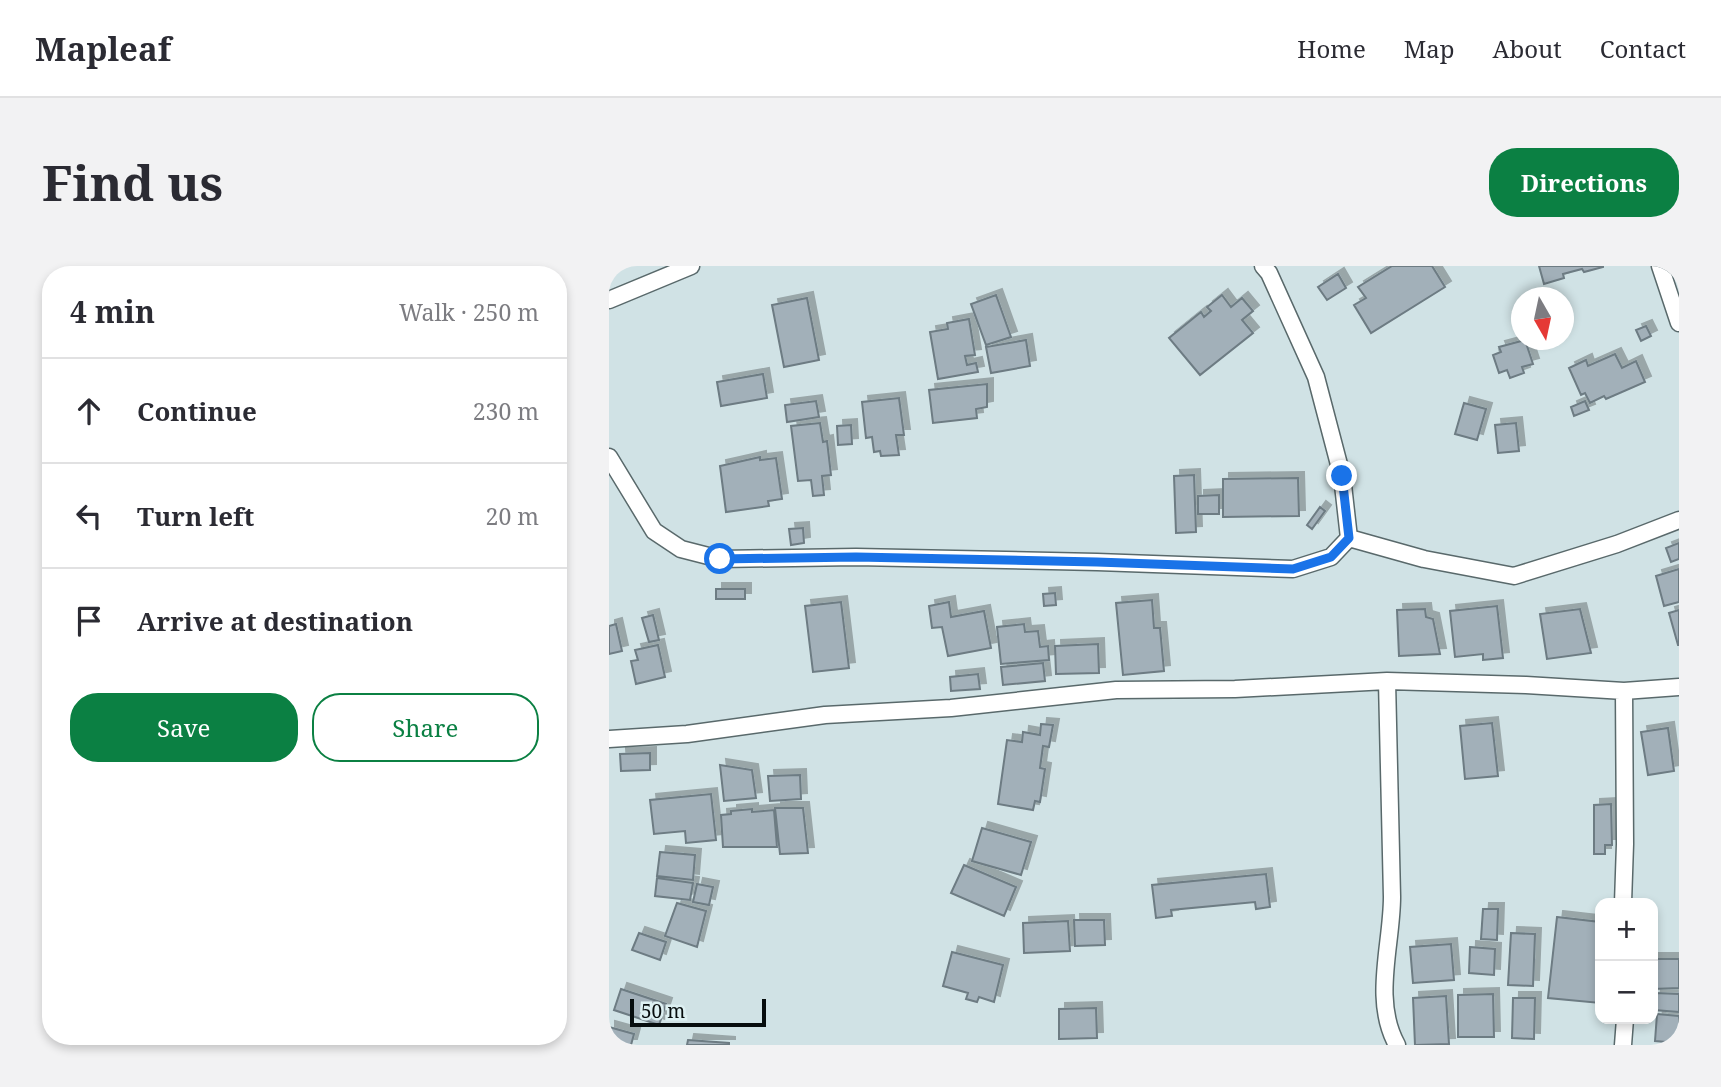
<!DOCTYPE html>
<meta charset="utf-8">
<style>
:root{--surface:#fff;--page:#f2f2f3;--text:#2b2b33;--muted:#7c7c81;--line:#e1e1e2;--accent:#0b8043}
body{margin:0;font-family:"Noto Serif",serif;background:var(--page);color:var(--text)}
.controls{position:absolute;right:21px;bottom:21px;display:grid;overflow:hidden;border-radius:14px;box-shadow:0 4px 10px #0003}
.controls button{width:63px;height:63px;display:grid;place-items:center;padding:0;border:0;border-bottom:2px solid var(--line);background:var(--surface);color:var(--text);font:35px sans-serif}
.compass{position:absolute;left:902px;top:21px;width:63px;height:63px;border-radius:50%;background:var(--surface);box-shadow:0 4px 10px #0003;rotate:171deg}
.scale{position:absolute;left:21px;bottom:18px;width:136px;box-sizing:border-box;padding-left:7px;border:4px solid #070d0e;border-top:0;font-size:19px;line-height:24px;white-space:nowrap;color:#070d0e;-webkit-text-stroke:5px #ddf0f2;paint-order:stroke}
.stop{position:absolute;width:21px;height:21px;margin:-16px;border:5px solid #1a73e8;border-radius:50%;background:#fff}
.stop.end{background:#1a73e8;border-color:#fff;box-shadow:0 2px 7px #0008}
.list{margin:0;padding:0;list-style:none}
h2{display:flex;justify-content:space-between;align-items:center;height:91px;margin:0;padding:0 28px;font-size:30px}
h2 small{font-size:23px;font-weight:400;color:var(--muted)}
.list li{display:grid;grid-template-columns:46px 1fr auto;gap:21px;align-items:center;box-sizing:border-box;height:105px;padding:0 28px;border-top:2px solid var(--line)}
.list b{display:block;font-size:26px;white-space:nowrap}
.list em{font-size:23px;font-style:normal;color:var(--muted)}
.actions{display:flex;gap:14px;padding:21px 28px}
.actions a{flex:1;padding:16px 0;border:2px solid var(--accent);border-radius:28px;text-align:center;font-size:24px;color:var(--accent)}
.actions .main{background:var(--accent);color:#fff}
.icon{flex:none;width:38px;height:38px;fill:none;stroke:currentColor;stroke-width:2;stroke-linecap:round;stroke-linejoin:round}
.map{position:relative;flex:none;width:1070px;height:779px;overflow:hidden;border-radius:28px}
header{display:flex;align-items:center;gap:42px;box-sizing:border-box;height:98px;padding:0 35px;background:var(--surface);border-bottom:2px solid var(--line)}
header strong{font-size:33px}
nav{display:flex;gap:38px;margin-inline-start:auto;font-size:24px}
.intro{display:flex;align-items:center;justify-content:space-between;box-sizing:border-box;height:168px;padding:0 42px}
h1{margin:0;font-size:49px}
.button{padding:18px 32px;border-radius:28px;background:var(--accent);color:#fff;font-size:24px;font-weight:700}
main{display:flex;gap:42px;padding:0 42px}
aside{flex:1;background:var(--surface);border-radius:28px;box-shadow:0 4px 10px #0003}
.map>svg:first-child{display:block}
</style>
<header>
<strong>Mapleaf</strong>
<nav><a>Home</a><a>Map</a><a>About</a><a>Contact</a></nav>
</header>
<div class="intro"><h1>Find us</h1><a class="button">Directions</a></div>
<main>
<aside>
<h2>4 min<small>Walk · 250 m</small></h2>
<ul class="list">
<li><svg class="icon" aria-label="ahead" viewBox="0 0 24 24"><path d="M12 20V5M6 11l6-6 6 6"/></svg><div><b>Continue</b></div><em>230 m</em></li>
<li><svg class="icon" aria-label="left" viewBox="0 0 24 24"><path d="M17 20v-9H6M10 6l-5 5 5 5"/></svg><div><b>Turn left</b></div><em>20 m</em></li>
<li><svg class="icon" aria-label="arrive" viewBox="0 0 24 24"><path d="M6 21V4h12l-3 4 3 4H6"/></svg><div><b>Arrive at destination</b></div></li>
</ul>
<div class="actions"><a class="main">Save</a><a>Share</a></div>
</aside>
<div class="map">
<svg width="1070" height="779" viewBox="0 0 1070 779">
<defs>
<filter id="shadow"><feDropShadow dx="6" dy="-6" stdDeviation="0" flood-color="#0004"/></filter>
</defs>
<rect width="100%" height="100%" fill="#d0e2e5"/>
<path fill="#a2b0b9" stroke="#6d7b83" stroke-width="2" filter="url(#shadow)" d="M783,0H823L836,21L762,67L745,39L757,32L749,21Z
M930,0H994V1L975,6L973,3L954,8L955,12L935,18Z
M729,8L737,22L718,34L709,21Z
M387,29L402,71L377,79L362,38Z
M613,29L622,41L633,32L644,45L633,54L644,67L591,109L560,72L592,46L595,51L602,45L598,41Z
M198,32L210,94L175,101L163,39Z
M360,53L366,89L356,90L358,99L367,97L369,106L329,113L321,66L339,63L338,57Z
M1037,60L1042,70L1032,75L1027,64Z
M417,74L421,100L382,107L377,81Z
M916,74L924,98L913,101L915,107L901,112L898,104L890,107L884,89L892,86L890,81Z
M1006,88L1013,102L1027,95L1036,116L997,133L995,130L981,137L976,127L972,129L960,102L977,94L979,100Z
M154,108L158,132L112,140L108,116Z
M378,118V141L367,143L368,152L324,157L320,124Z
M290,132L295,169H287L290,189L272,190L271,185L265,186L263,171L257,172L253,136Z
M207,135L210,151L178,156L176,139Z
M976,135L980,144L965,150L962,141Z
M855,137L877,143L868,174L846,168Z
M211,157L214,176L218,175L222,209L213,210L215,229L204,230L202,214L189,215L182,160Z
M907,157L910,185L889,187L886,159Z
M242,159L243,178L229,179L228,160Z
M151,191V194L167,192L173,233L159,235L160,240L117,246L111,200Z
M585,209L587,266L567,267L565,210Z
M689,212L690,250L614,251V213Z
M610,229V248H589V230Z
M711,241L716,245L703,263L698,259Z
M194,262L195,277L182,279L180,263Z
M1070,277V293L1062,296L1057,282Z
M1070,303V336L1055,340L1047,310Z
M107,323H136V333H107Z
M446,327L447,339L435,340L434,328Z
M543,334L545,362H551L555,405L514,409L507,337Z
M232,336L240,402L204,406L196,340Z
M340,336L342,351L375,345L382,382L339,390L333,361L323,362L320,340Z
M888,340L894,392L874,394V388L846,391L841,345Z
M816,343L817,351L824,353L831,388L790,390L788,344Z
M971,343L982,387L938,393L931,348Z
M1070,344V379H1069L1060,347Z
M44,349L50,374L40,376L33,352Z
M7,358L13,385L0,388V360Z
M415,358L416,366L429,365L431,381L439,380L440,394L392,398L388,361Z
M489,378L490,407L447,408L446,380Z
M49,379L56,411L27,418L22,395L29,394L26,384Z
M434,397L436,415L394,419L392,401Z
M369,408L371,423L342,425L341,411Z
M883,457L889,510L856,513L851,460Z
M432,458L444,459L440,481L434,480L431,502L436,503L431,536L426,535L424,544L389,538L398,474L413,476L414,466L431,469Z
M1059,462L1065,505L1039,509L1032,466Z
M41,487V504L12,505L11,488Z
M111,499L143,504L147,532L115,535Z
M191,509L192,533L161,535L159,510Z
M102,528L107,574L77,577L76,565L45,568L41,534Z
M1002,538L1003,579H996V588H985V539Z
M166,542H194L199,587L171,588Z
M143,543V546L165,544L168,581H114L112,549L122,548V545Z
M373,562L422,576L412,609L363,595Z
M51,586L86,589L84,614L48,610Z
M355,599L407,621L395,650L342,627Z
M657,608L661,641L647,643L646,636L562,644L563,650L547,652L543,619Z
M48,612L84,617L81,634L46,630Z
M88,618L104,621L100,639L84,636Z
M68,637L97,645L88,681L56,670Z
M874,643H889L888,674L872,673Z
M948,651L991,656V737L939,732Z
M465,654H495L496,679L466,680Z
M459,655L461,685L415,687L414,657Z
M30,667L57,676L51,694L23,684Z
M902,667L926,668L924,720L899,719Z
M842,678L845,714L804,717L801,681Z
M861,681L886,683L885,709L860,707Z
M343,686L394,699L385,736L370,731L368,736L357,733L359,727L334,720Z
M1044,693H1070V722L1044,723Z
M12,723L57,738L50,759L5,744Z
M1046,727L1070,728V746L1045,744Z
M884,728L885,771H849V729Z
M837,730L840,778L806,779L804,732Z
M904,732H926L925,773L903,772Z
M487,742L488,772L450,773V743Z
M1048,748L1070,750V777L1046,775Z
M0,761L25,768L22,779H0Z
M79,774L120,777V779H78Z"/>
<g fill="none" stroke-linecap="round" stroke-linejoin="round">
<defs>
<path id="minor" d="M1051,0L1070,57
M0,34L82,0
M0,191L45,265L72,283L111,293L247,291L488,296L684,303L722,291L740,272L733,210L707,111L660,7L654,0
M740,272L815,293L905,310L1008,278L1070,254
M778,415C779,487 782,559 783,631C783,679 763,734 788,779
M0,473L78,468L216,449L342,442L507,424L626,423L778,415L917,419L1015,425L1070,421
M1014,637L1016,578L1015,425
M1014,779L1016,753"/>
</defs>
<use href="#minor" stroke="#59696b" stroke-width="19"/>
<use href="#minor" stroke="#fff" stroke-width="16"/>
</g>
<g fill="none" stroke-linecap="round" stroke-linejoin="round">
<path stroke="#1a73e8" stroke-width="9" d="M111,293L247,291L488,296L684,303L722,291L740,272L733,210"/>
</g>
</svg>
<div class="controls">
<button>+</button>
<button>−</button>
</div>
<svg class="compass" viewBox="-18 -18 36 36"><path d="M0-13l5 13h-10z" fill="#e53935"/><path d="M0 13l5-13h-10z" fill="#7c7c81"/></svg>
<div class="scale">50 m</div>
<div class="stop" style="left:111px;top:293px"></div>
<div class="stop end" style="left:733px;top:210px"></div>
</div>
</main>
